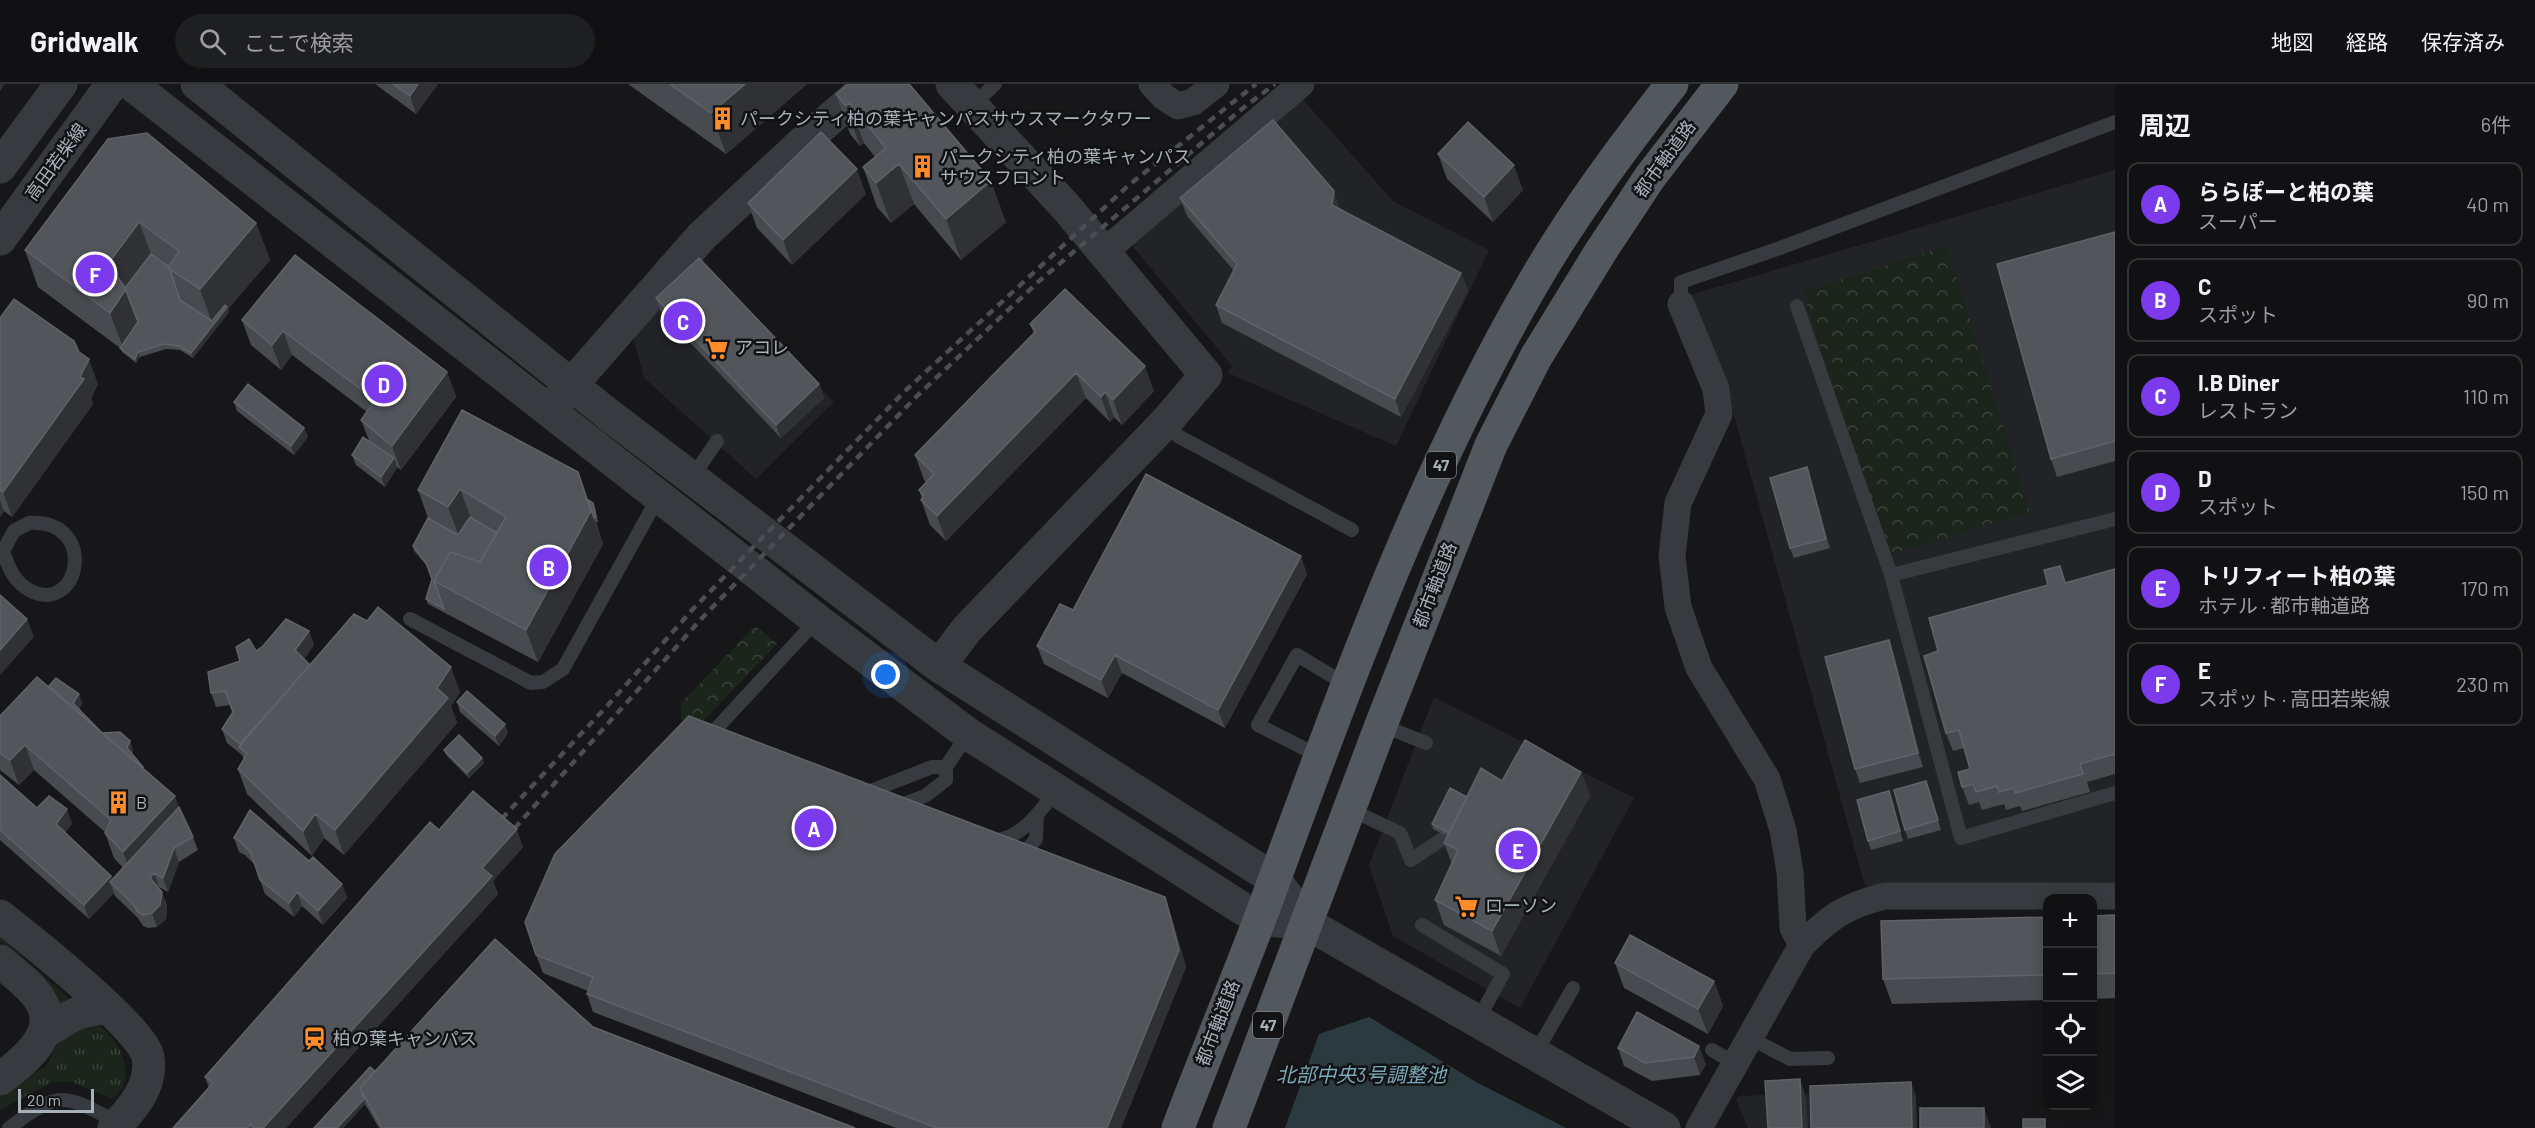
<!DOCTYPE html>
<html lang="ja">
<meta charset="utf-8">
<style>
:root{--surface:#111113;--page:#1e1f21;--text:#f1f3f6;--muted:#9c9da0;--line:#303133;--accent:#7c3aed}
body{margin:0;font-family:Barlow,"Noto Sans JP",sans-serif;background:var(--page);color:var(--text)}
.controls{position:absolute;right:18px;bottom:18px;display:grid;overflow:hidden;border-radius:12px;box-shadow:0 3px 15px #0003}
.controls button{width:54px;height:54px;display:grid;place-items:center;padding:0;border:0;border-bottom:2px solid var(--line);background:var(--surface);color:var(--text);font:30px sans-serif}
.scale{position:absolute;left:18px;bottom:15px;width:76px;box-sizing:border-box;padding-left:6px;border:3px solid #a7b1ba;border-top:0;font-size:16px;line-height:21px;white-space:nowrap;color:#a7b1ba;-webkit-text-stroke:4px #121214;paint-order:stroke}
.you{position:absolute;left:886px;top:591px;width:21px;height:21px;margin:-15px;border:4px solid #fff;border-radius:50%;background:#1a73e8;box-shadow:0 0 0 9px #1a73e833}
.badge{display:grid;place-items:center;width:39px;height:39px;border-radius:50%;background:var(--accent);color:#fff;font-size:20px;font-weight:700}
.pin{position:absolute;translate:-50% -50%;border:3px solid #fff;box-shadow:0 2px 6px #0006}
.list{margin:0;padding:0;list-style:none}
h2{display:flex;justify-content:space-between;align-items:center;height:78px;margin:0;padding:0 24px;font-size:26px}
h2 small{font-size:20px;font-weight:400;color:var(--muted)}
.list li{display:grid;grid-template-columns:39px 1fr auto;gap:18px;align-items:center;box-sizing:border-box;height:84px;margin:0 12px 12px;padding:0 12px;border:2px solid var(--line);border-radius:12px}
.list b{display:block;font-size:22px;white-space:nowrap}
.list p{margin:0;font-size:20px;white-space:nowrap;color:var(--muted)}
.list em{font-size:20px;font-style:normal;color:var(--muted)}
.icon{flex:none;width:33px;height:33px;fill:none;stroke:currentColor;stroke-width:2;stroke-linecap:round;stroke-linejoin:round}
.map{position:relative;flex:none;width:2115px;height:1044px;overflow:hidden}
header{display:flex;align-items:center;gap:36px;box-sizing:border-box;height:84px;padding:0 30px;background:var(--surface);border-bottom:2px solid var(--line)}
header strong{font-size:28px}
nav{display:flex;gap:33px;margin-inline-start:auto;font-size:21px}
.search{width:420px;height:54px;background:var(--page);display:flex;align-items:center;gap:15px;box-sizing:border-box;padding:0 21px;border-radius:33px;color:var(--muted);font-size:22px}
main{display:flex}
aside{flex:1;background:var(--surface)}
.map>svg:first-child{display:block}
</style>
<header>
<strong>Gridwalk</strong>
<div class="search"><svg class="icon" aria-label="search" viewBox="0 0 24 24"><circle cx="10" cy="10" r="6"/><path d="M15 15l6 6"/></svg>ここで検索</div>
<nav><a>地図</a><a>経路</a><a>保存済み</a></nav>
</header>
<main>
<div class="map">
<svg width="2115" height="1044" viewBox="0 0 2115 1044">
<defs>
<pattern id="grass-tufts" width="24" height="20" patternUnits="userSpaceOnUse" patternTransform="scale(1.5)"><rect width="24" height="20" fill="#1c251c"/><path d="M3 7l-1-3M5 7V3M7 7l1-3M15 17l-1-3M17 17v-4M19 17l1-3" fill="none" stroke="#3a423b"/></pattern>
<pattern id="forest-crowns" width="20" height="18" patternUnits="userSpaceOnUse" patternTransform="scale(1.5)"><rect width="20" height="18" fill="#1c251c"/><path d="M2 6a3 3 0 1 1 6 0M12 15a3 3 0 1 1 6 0" fill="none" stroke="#3a423b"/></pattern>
</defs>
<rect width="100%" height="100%" fill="#171719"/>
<path fill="#222326" d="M1299,11L1394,118L1489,166L1396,362L1228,289L1232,282L1125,153Z
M2115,86V798L1865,802L1733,328L1694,229L1690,211Z
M704,180L834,318L756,395L644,294L632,248Z
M1434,613L1634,714L1520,924L1393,852L1369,781Z
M1809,1009L1811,1044H1748L1736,1016L1739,1012Z"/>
<path fill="url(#grass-tufts)" d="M0,852L71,917L62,926L47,901L0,858Z
M95,938C102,944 111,951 116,959C127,975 132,1005 111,1014L72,998H52L0,1026V1012L47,981L62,952Z"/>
<path fill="url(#forest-crowns)" d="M1947,162L2030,428L1886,472L1803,207Z
M755,542L777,560L701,639L681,636V619Z"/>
<path fill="#2b3a3e" d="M1369,933L1478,999L1566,1044H1285L1319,950Z"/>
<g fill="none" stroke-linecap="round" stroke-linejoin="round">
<path stroke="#373a3e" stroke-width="14" d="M973,21L995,0
M1681,220V198L1780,164L2115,38
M1797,222L1891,491L1961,754L2115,709
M1166,338L1178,352L1352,446
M691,395L717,357
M29,439C99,435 80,531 31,507C14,498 9,485 3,467L14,447Z
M1891,491L2115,435
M410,535L531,599L543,598L563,585L659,412
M1381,641L1426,659
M714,647L817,536
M1321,673L1258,641L1297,571L1332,592L1349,598
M863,710L932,683H946
M895,723L925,712L946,696V683L968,650
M1349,725L1400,749L1411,776L1447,752L1455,738
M991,757C1021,755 1038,730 1055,708
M1020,774L1036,755L1037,731
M1422,841L1503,890L1478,936
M1750,954L1790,975L1828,974
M1712,966L1736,980
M1535,970L1573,904
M9,1044C61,1005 63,1010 119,1039"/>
<path stroke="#373a3e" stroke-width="27" d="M1152,0L1164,13L1178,22L1193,18L1216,0
M1104,168L1301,0
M1681,220L1716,305L1719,330L1678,419L1672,472L1678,523L1699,584L1767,695L1783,746L1790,788L1793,844L1802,861L1699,1044
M1802,861C1831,832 1845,822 1885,812H2115"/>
<path stroke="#373a3e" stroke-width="33" d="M131,0L817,536L968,650L1259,835L1288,838
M197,0L609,331L939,582L1274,795L1308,840L1664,1044
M0,83L61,0
M0,155L112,0
M558,316L702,152L801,60L870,0
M939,582L967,545L1166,338L1206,291L1066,123L952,0
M0,832C27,853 143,945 148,973C153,1002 132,1025 114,1044
M0,877C13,889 31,901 40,916C61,949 23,978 0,995
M44,949C69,933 78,925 108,924"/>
<path stroke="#53575e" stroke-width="33" d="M1178,1044C1205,973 1234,903 1261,832C1340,618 1417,399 1532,201C1573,130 1622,64 1672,0
M1229,1044L1381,641L1491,361L1536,273L1601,167L1650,93L1722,0"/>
<path stroke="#4a4e54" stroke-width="4.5" stroke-dasharray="8 6" stroke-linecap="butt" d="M492,745L608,621L693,525L906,306L1129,101L1256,0
M505,755L703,533L917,312L1038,198L1243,24L1275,0"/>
</g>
<path fill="#474a4e" d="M375,0H438L416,30Z
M628,0H807L726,70Z
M848,0L1006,138L961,176L914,120L891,139L877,123L863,83L875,73L864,59L860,62L850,50L836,10Z
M108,55L256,139L270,176L228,225L229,228L193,274L180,266L166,265L140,273L136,279L122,268L120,264L38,203L25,166Z
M1438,70L1523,106L1493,138L1447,95Z
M866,110L792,181L757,144L748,119Z
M1180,114L1461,189L1468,207L1401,333L1222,239L1216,221L1234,187L1187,132Z
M2115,148V377L2057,393L2051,375Z
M656,214L819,300L824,314L781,354L661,228Z
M0,234L79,268L98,300L91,314L93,320L12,433L4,427L0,433Z
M242,236L447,288L456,313L401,386L397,383L385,403L356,381L352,371L369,356L361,336L367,328L292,271L281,286L251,261Z
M1030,240L1154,307L1122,341L1114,333L1110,338L1086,314L946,457L930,441L921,416L922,415L919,406L926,398L924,396L915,371L1034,250Z
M234,318L304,344L308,353L294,371L237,327Z
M462,326L593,419L595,424L598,438H596L603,460L538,578L428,520L426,515L432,495L428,483L414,467L413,462L428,434L418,406Z
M1807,383L1810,392L1830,464L1794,474L1790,464Z
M2060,482L2066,499L2115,485V690L2087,698L2090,708L2022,727L2020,722L2006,726L2004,720L1982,726L1979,718L1969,721L1962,703L1970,685L1964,664L1953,667L1946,649L1938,567L2048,501Z
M1307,490L1225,644L1122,589L1108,614L1044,580L1037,562L1073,526Z
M309,547L314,561L304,575L310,581L460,608L451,622L457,639L344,771L324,754L312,772L247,710L238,685L244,676L242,671L227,659L222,645L233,628L230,621L216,623L211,609L240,577L256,567Z
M1894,570L1923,683L1860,699L1855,685Z
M49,602L79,610L82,620L79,625L103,649L130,657L133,667L132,670L143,685L179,724L193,753L198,766L179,778L168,808L159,803L158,804L162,808L167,822L166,835L157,843L148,844L143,842L138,834L115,812L114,809L89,835L0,756V691L37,724L72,739L65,749L111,792L113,795L123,784L114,774L105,749V748L34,686L19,701L0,686V632Z
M457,618L508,649L499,662L460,628Z
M444,666L484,679L469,694L446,671Z
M1581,688L1590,712L1501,872L1444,841L1435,816L1452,780L1444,759L1447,752L1433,745L1432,740L1467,713L1502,697Z
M1889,707L1903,757L1871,766L1868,757Z
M1929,707L1941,746L1908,755L1905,746Z
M439,746L523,763L493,797L498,810L286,1044H173L209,1004L205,993Z
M234,754L309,777L342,800L347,814L323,841L302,822L294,833L265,810L255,781L245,771L239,768Z
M1165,813L1171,831L1186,883L1121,1044H896L593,928L587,910L588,907L543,889L536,871Z
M2115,831V914L2092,915V832Z
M2048,833V916L1892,920L1883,895Z
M1615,879L1714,897L1723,922L1708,950L1624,904Z
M1637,928L1706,980L1700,991L1652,997L1624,982L1618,964Z
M593,943L855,1044H379L365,1020L343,1044H314L375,987Z"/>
<path fill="#303134" d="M0,0H5L0,7Z
M418,0H438L416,30L410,12Z
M745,0H807L726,70L711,29Z
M849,19L864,59L860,62L846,22Z
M899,80L914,120L891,139L876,99Z
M1514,81L1523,106L1493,138L1484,113Z
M857,85L866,110L792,181L783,156Z
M991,97L1006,138L961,176L946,135Z
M1334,107L1340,125L1332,121Z
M139,138L153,175L140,243L124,266L110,229L108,180Z
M256,139L270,176L228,225L229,228L193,274L191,269L213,241L200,205Z
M1461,189L1468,207L1401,333L1395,315Z
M283,247L292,271L281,286L272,261Z
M138,268L140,273L136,279L135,275Z
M89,275L98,300L91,314L93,320L12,433L3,408L80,293Z
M1145,282L1154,307L1122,341L1113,316Z
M447,288L456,313L401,386L392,362Z
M1076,289L1086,314L946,457L937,432Z
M819,300L824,314L781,354L776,341Z
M1105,308L1114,333L1110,338L1101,313Z
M304,344L308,353L294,371L291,362Z
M394,374L397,384L385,403L381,393Z
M1807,383L1810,392L1830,464L1826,455Z
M578,388L603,460L538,578L526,546Z
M460,405L472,437L460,455L448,423Z
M0,416L4,427L0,433Z
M1301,472L1307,490L1225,644L1218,626Z
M27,535L34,553L0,591V566Z
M309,547L314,561L300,580L295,566Z
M1889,556L1894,570L1923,683L1918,669Z
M1115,571L1122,589L1108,614L1101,596Z
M451,583L460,608L451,622L457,639L344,771L335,746Z
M79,610L82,620L77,629L73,619Z
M505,640L508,649L499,662L495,652Z
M130,657L133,667L130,673L127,664Z
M25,661L34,686L19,701L10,676Z
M482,674L484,679L469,694L467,689Z
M1581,688L1590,712L1501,872L1492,847Z
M175,712L184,737L133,793L123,768Z
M67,725L72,739L61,754L56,740Z
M315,730L324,754L312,772L303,747Z
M517,745L523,763L493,797L498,810L286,1044H263L482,784Z
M174,764L179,778L168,808L163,794Z
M154,789L159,803L155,808L150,794Z
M111,792L115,803L110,798L114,809L89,835L84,821Z
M342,800L347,814L323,841L318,827Z
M162,808L167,822L166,835L157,843L152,829Z
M297,808L302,822L294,833L289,819Z
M1165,813L1171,831L1186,883L1121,1044H1107Z
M1714,897L1723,922L1708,950L1698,925Z
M1699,962L1706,980L1700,991L1694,973Z
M1800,995L1806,1013L1808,1044H1802Z
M1911,998L1916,1012L1917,1044H1912Z
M364,1015L365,1020L343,1044H337Z
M1984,1024L1991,1044H1984Z"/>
<path fill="#52555a" stroke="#5f6369" stroke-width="1.5" d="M393,0H418L410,12Z
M670,0H745L711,29Z
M848,0H909L991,97L946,135L899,80L876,99L863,83L886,64L849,19L846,22L836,10Z
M1273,36L1334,107L1332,121L1461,189L1395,315L1216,221L1237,180L1180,114Z
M1468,38L1514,81L1484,113L1438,70Z
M821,48L857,85L783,156L748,119Z
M147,49L256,139L200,205L168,184L179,167L139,138L108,180L126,205L110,229L25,166L108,55Z
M2115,148V357L2051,375L1997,180Z
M151,170L169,183L180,216L212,237L225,221L227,223L191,269L178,262L164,260L138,268L135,275L120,264L138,238L125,204Z
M295,171L447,288L392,362L361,336L375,316L283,247L272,261L242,236Z
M699,174L819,300L776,341L656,214Z
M1065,205L1145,282L1113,316L1105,308L1101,313L1076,289L937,432L921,416L924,412L919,406L934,390L915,371L1036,247L1030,240Z
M14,215L74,257L79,268L89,275L80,293L84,295L3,408L0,406V234Z
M248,300L304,344L291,362L234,318Z
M462,326L578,388L591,427L526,546L434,497L450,468L480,478L506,433L460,405L448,423L418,406Z
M363,353L394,374L381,393L352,371Z
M1807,383L1826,455L1790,464L1770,394Z
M1146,390L1301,472L1218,626L1115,571L1101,596L1037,562L1060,520L1073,526Z
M588,416L593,419L596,433L594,434Z
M470,433L497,449L480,478L450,468L434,497L444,525L426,515L432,495L426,479L413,462L428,434L458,451Z
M2060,482L2065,499L2115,485V670L2080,680L2083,690L2015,709L2014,704L1999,708L1997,702L1976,708L1973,700L1962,703L1958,688L1970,685L1959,646L1946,649L1924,572L1938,567L1929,534L2048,501L2044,486Z
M0,511L27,535L0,566Z
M378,523L451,583L437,604L448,614L335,746L315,730L303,747L238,685L247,670L239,663L354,530L367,537Z
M286,535L309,547L295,566L310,581L240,660L222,645L233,628L225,607L211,609L208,588L240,577L236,563L249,555L256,567L263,562Z
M1889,556L1918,669L1855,685L1825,573Z
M37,593L175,712L123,768L105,749L111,736L25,661L10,676L0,669V632Z
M56,594L79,610L73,619L102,649L49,602Z
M467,607L505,640L495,652L457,618Z
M689,632L1165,813L1179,866L1107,1044H937L587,910L593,893L536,871L525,838L555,770Z
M120,648L130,657L127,664L143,683H142L103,649Z
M459,651L482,674L467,689L444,666Z
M1525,656L1581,688L1492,847L1435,816L1458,766L1444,759L1481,684L1502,697Z
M0,691L37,724L49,712L67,725L56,740L111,792L84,821L0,746Z
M1926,697L1938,736L1905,746L1894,706Z
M1450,704L1467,713L1449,749L1432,740Z
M473,707L517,745L482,784L492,792L263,1044H255L250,1040L247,1044H173L213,999L205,993L430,738L439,746Z
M1889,707L1900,747L1868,757L1857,716Z
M179,723L193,753L174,764L163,794L154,789L150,794L162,808L160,821L152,829L143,831L138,828L133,820L110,798Z
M250,726L309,777L313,773L342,800L318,827L297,808L289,819L260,796L251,769L240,757L234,754Z
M2115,831V889L2092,890V832Z
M2048,833V891L1883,895L1881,837Z
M1630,851L1714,897L1698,925L1615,879Z
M495,855L593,943L855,1044H382L360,1004Z
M1637,928L1699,962L1694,973L1645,979L1618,964Z
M370,983L375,987L360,1004L364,1015L337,1044H314Z
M1800,995L1802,1044H1768L1765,997Z
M1911,998L1912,1044H1811L1810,1002Z
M1920,1024H1984V1044H1920Z
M2023,1035H2045V1044H2023Z"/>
<defs>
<symbol id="building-bare" viewBox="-9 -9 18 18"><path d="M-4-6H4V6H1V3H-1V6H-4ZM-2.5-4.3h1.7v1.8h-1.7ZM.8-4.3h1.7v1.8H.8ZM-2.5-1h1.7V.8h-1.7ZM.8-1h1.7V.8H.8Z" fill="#ff8c29" stroke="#121214" stroke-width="2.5" paint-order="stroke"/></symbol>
<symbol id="supermarket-bare" viewBox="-9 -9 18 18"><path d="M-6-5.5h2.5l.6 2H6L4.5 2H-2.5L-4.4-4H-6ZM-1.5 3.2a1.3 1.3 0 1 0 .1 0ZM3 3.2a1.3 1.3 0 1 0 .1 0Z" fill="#ff8c29" stroke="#121214" stroke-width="2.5" paint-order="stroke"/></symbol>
<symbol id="station-bare" viewBox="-9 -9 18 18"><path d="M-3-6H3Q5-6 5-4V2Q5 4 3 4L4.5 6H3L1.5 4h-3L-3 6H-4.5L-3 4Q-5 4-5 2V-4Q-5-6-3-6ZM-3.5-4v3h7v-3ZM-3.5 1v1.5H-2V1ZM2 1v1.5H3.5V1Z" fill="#ff8c29" stroke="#121214" stroke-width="2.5" paint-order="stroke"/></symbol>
</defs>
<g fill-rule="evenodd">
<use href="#building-bare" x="706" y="18" width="33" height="33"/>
<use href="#building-bare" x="906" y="66" width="33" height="33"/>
<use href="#supermarket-bare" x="700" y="248" width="33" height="33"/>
<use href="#building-bare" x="102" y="702" width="33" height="33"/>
<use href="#supermarket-bare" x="1450" y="806" width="33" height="33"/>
<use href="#station-bare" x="298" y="938" width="33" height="33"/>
</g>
<g text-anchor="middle" stroke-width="5" stroke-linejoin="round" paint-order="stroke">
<g fill="#121214" stroke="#7a8188" stroke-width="1.5">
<rect x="1426" y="368" width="30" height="26" rx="4.5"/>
<rect x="1253" y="928" width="30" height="26" rx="4.5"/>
</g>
<g font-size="16" font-weight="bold" fill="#a7b1ba">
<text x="1441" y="387">47</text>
<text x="1268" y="947">47</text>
</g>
<g font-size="18" fill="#a7b1ba" stroke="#121214" text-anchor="start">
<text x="740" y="41">パークシティ柏の葉キャンパスサウスマークタワー</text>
<text x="940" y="79">パークシティ柏の葉キャンパス<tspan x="940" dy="21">サウスフロント</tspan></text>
<text x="735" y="270">アコレ</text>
<text x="136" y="725">B</text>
<text x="1485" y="828">ローソン</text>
<text x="333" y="961">柏の葉キャンパス</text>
</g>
<g font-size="18" fill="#a7b1ba" stroke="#121214">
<text transform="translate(1665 75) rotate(-54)" y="6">都市軸道路</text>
<text transform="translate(56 78) rotate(-54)" y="6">高田若柴線</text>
<text transform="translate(1435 501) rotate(-69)" y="6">都市軸道路</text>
<text transform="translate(1218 939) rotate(-69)" y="6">都市軸道路</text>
</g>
<g font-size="20" font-style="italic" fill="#7ba8b8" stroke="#121214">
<text x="1361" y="998">北部中央3号調整池</text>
</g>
</g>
</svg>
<div class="controls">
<button>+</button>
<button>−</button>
<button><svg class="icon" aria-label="locate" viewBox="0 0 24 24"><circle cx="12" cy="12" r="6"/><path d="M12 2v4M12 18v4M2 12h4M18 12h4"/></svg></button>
<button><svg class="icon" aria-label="layers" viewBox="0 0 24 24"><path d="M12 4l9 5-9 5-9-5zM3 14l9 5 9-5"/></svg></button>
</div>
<div class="scale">20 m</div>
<div class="you"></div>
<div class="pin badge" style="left:814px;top:744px">A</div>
<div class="pin badge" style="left:549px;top:483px">B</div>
<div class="pin badge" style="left:683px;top:237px">C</div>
<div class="pin badge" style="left:384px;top:300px">D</div>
<div class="pin badge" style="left:1518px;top:766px">E</div>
<div class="pin badge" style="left:95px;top:190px">F</div>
</div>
<aside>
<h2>周辺<small>6件</small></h2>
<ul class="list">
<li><span class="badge">A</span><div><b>ららぽーと柏の葉</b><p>スーパー</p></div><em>40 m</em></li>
<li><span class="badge">B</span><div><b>C</b><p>スポット</p></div><em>90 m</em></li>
<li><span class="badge">C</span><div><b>I.B Diner</b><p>レストラン</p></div><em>110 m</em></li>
<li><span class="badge">D</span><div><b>D</b><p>スポット</p></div><em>150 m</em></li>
<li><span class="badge">E</span><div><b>トリフィート柏の葉</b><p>ホテル · 都市軸道路</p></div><em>170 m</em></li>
<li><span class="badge">F</span><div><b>E</b><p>スポット · 高田若柴線</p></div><em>230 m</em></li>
</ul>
</aside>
</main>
